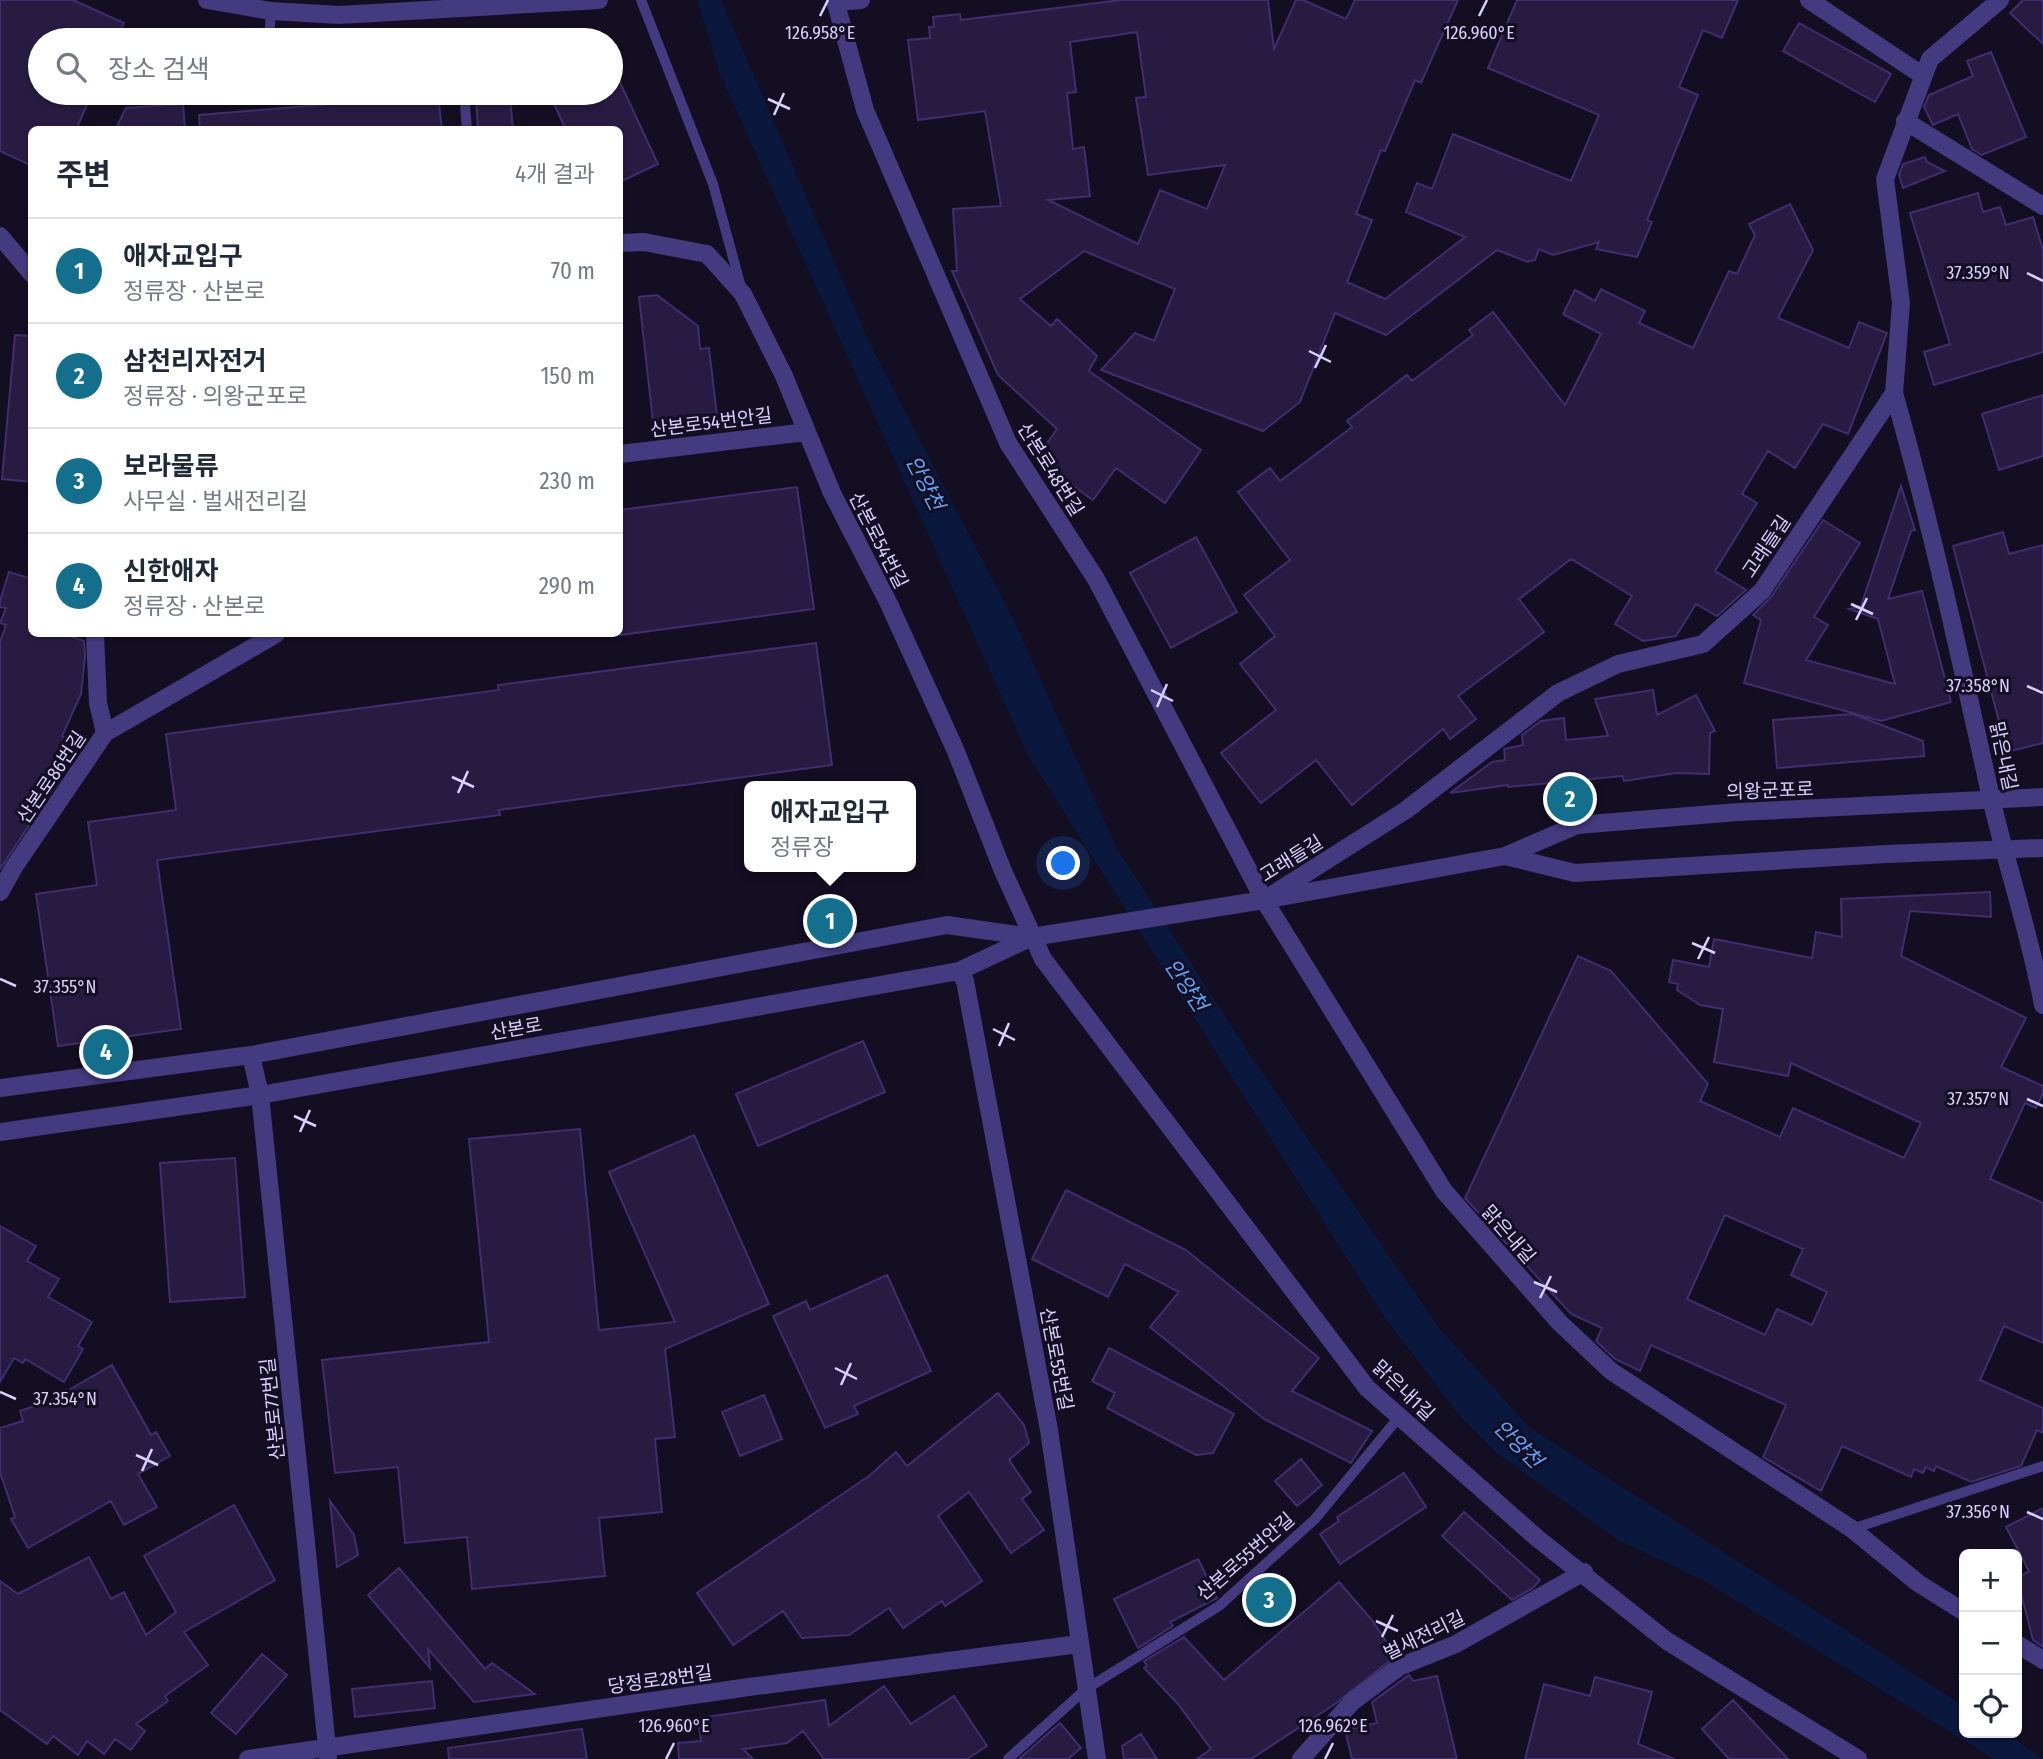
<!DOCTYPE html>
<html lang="ko">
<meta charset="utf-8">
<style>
:root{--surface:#fff;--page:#f6f6f7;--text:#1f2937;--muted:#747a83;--line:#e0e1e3;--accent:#146f8c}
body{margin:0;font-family:"Fira Sans Condensed","Noto Sans KR",sans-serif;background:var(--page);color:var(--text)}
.controls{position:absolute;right:21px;bottom:21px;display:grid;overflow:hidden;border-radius:10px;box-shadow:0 2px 5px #0004}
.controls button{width:63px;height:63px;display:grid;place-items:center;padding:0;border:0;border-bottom:2px solid var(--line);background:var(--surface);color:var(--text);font:35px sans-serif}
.you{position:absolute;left:1064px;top:864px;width:24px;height:24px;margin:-18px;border:5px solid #fff;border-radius:50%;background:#1a73e8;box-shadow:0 0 0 10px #1a73e833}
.badge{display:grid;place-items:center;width:46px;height:46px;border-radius:50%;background:var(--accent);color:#fff;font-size:23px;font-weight:700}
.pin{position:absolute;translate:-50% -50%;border:4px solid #fff;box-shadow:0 2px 7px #0006}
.popup{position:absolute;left:744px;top:781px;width:172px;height:91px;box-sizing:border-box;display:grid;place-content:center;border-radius:10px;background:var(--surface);filter:drop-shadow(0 2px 5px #0005);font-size:23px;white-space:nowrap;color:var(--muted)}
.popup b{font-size:26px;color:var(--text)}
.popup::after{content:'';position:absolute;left:50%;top:100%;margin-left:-14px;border:14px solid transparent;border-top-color:var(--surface)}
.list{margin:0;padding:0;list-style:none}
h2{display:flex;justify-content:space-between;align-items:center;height:91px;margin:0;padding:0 28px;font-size:30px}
h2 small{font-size:23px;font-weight:400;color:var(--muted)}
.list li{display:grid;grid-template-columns:46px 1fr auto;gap:21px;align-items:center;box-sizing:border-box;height:105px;padding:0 28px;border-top:2px solid var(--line)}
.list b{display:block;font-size:26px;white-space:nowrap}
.list p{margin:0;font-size:23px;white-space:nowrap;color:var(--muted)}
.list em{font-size:23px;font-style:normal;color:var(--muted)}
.icon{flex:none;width:38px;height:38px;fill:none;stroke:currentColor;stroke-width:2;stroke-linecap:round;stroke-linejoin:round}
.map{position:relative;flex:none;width:2043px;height:1759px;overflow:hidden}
.search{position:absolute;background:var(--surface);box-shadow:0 2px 5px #0004;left:28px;top:28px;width:595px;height:77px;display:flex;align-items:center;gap:18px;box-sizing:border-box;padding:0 24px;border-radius:38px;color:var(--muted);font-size:26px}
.panel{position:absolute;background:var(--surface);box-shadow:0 2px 5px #0004;left:28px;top:126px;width:595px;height:511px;border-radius:10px}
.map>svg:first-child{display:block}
</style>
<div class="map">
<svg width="2043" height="1759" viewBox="0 0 2043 1759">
<rect width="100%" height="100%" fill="#130e22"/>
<path fill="#0b183e" d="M697,0H721L870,344L1016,625L1116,847L1250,1055L1439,1328L1530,1428L1964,1706V1733H2006L2043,1759H1994L1701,1579L1618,1540L1497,1453L1459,1415L1381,1312L1029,757L720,74Z"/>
<path fill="#271b42" stroke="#402d6e" stroke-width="2" fill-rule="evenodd" d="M0,0H73L124,23L116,40H40V93H92L76,130H32V166L0,151Z
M1121,0H1268L1274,49L1296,0H1303L1346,19L1355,0H1458L1421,83L1415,80L1385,151L1381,150L1356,214L1372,220L1347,282L1385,299L1465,237L1406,212L1417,183L1432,189L1453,134L1571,181L1599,115L1488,68L1517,0H1738L1722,38L1703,30L1679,87L1698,95L1647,220L1652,222L1637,257L1596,249L1599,242L1553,255L1539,249L1535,260L1528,262L1497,250L1386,335L1335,313L1300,402L1263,431L1101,370L1135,333L1154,341L1175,289L1084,251L1020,299L1051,326L1057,319L1097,356L1089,371L1201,450L1165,503L1116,468L1093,500L1036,459L1057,429L998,375L952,271H957L953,209L1001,206L985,111L918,120L908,40L930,38L929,27H934L933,17L960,14L961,20ZM1137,32L1146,97L1136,98L1148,175L1225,165L1207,209L1160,190L1138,244L1048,200L1090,196L1084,147L1073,149L1067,93L1076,92L1070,42Z
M2023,0H2043V44L2010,13Z
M1799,23L1891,74L1875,102L1783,51Z
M1991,52L2026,137L1982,155L1972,149L1958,114L1933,125L1924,107L1929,95L1973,76L1967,61Z
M611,63L658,164L620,182V130H566L549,93H611Z
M438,95L442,130H200L199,115Z
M510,97L513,130H478L476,100Z
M183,104L185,130H115L126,108Z
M1925,157L1927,162L1945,171L1903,188L1899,175L1903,164Z
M1978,193L1983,212L2000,207L2006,225L2033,217L2043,250V352L1934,385L1924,352L1950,344L1910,213Z
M1790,204L1813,250L1778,318L1849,348L1859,322L1887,333L1848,434L1823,424L1795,468L1768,451L1742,494L1757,503L1715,571L1746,590L1717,616L1696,604L1676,636L1643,641L1615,624L1632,596L1571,559L1519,599L1544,632L1458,696L1476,719L1450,739L1443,729L1352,805L1316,760L1261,803L1221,753L1276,710L1240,664L1275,636L1244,595L1290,560L1238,492L1270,468L1280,481L1352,427L1347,421L1407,375L1412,381L1473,335L1469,330L1493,312L1565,405L1601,334L1563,314L1575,290L1595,301L1601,289L1645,311L1639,323L1693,348L1729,271L1737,274L1755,235L1749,224Z
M657,295L698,326L700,349L709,348L718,424L654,431L639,297Z
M15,335L32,336V482L2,479Z
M2043,395V456L1999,470L1982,414Z
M1901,486L1915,530L1911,531L1888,599L1922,591L1951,702L1881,721L1744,683L1761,620L1753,615L1771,597L1823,520L1860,543L1814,617L1828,625L1806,660L1895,684L1878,619L1849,609L1861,606Z
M797,487L814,609L620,635V510Z
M2003,532L2009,554L2043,545V743L2007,752L1953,546Z
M1196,537L1237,612L1171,648L1130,573Z
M9,572L32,579V634H64L84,641L85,656L81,694L62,736L73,743L54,775L60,779L0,869V642L6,625L0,623L6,608L0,607V601Z
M816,643L832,765L499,810L500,815L157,860L181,1029L58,1046L36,894L97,885L88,822L176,810L166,734L499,690L498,685Z
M1653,690L1657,715L1696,695L1715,731L1710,733L1709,774L1676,773L1624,781L1622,776L1508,787V785L1450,793L1492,762L1505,760L1504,749L1523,745L1522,735L1541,721L1564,718L1566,740L1608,736L1595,699Z
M1853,714L1923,741L1924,756L1777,768L1773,720Z
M1990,892L1991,917L1910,911L1901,956L2026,1018L2001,1067L2043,1086V1093L2036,1108L2025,1103L1990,1179L2043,1203V1343L2004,1326L1980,1380L2043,1408V1433L2037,1430L2021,1466L1971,1482L1936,1466L1934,1471L1926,1467L1923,1473L1914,1469L1911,1477L1842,1446L1821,1491L1763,1457L1786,1405L1651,1345L1640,1371L1615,1359L1596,1341L1602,1328L1571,1314L1465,1198L1578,956L1611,971L1708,1084L1700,1101L1780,1137L1793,1108L1904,1158L1921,1123L1791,1063L1788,1076L1714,1062L1723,1009L1700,1005L1677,990L1678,984L1669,982L1673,960L1709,967L1714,939L1812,958L1816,932L1842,937L1841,899ZM1725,1215L1803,1249L1791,1275L1827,1292L1812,1325L1777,1309L1765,1335L1687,1299Z
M863,1041L885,1092L758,1146L736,1094Z
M580,1129L599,1330L675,1322L609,1172L694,1135L769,1304L665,1349L675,1437L655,1439L662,1512L599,1518L605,1576L472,1589L467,1537L405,1543L398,1467L335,1473L322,1360L489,1342L469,1139Z
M235,1158L245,1297L170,1302L160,1163Z
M1066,1190L1186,1250L1319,1358L1292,1391L1372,1431L1351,1463L1264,1419L1150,1327L1179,1292L1125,1264L1108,1297L1032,1259Z
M0,1226L36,1246L27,1261L59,1279L48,1297L92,1322L78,1346L83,1349L64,1382L25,1359L23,1363L14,1358L0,1382Z
M887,1275L931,1371L854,1406L858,1414L825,1428L773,1316L806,1301L810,1310Z
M1109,1348L1234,1414L1213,1453L1196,1455L1107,1408L1115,1393L1092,1381Z
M112,1365L151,1435L156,1432L170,1456L138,1474L157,1507L124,1525L111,1501L28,1548L11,1519L15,1517L0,1472V1428L23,1421L20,1411L50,1401Z
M998,1393L1024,1425L1029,1443L1009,1460L1031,1492L1022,1499L1044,1530L1011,1553L969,1492L938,1516L982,1581L945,1606L942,1601L903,1628L889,1608L849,1635L802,1638L783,1611L733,1645L697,1593L869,1476L896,1452L907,1466Z
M764,1395L782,1439L740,1456L722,1412Z
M1301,1459L1322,1485L1297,1506L1275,1481Z
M1404,1473L1426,1507L1340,1564L1320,1534L1339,1521L1337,1517Z
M330,1501L354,1535L358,1555L337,1567Z
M234,1505L275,1580L184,1632L208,1665L165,1696L168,1701L136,1724L145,1731L131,1750L115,1739L104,1754L87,1741L78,1755L53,1736L47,1744L0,1710V1581L18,1594L89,1557L111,1599L124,1592L146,1635L176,1612L144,1556Z
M2043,1508V1647L2033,1640L2017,1578L2029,1571L2006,1527Z
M1464,1512L1540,1580L1533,1588L1512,1600L1442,1536Z
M1198,1559L1217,1598L1170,1622L1173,1626L1138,1648L1114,1599Z
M399,1568L485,1669L492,1663L535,1694L474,1702L428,1649L430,1668L368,1595Z
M1339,1582L1372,1620L1396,1656L1335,1704L1251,1759H1197L1211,1749L1178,1704L1144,1668L1147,1666L1144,1661L1184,1637L1224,1680Z
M262,1654L287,1675L236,1734L211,1713Z
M1409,1675L1413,1681L1437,1676L1457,1759H1352L1345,1730L1377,1723L1372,1702Z
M1595,1677L1652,1692L1638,1744L1674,1759H1525L1544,1684L1590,1696Z
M432,1681L435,1708L355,1717L352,1689Z
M884,1686L911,1724L954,1696L987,1746L967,1759H824L803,1731L787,1743L743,1749L753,1759H679L678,1743L701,1741L698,1718L825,1700L829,1726Z
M1733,1700L1788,1759H1729L1702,1729Z
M1060,1723L1081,1748L1068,1759H1019Z
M582,1729L587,1759H449L448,1748Z
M1141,1734L1157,1759H1124L1122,1746Z"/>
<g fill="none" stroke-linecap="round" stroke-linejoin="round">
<path stroke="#443a80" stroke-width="10" d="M641,0L713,184L741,287
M269,40L271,11
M464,93L467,130
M1852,1529L2043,1466
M1008,1759L1086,1689L1219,1606L1315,1519L1399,1417"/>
<path stroke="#443a80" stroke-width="18" d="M207,0L271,11L339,15L599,0
M835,0L865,110L1008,443L1096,579L1264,900L1444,1191L1559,1322L1611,1371L1852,1529L1918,1583L1964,1612
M1809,0L1922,75
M836,2L861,0
M1905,121L2043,206
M0,236L32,274
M620,243L644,242L707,254L743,294L784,376L832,493L889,604L955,749L1003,871L1043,959L1367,1388L1537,1538L1667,1641L1858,1759
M1894,393C1932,527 1961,662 1991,798C2007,867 2030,934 2043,1005
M620,454L807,432
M105,733L276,634
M0,892L14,867L105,733L98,703L95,634
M1264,900L1406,810L1558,693L1618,664L1703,644L1762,591L1894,393L1901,303L1885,179L1930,59L2000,0
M959,971L965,981L1049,1430L1097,1759
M251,1055L260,1095L328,1757
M2017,1644L2043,1660
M248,1759L749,1687L1079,1644
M1301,1759L1352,1702L1399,1667L1456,1644L1584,1572"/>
<path stroke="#443a80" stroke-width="18" d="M1505,856L1575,873L1886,854L2043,848
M0,1088L251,1055L947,925L1032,937
M0,1132L260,1095L959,971L1032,937L1264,900L1505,856L1577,825L1738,812L2043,797"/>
</g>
<path fill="none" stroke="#dad0fe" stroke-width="2.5" d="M820,16L828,0M1479,16L1487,0M768,99L790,109M774,115L784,93M2027,273L2043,281M1309,351L1331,362M1315,368L1326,345M1851,604L1873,614M1856,620L1867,598M2027,686L2043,693M1151,690L1173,701M1157,707L1167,684M452,777L474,787M458,793L468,771M1692,943L1715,953M1698,959L1709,937M0,979L16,986M993,1029L1015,1040M999,1046L1009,1023M2027,1099L2043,1106M294,1116L316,1126M300,1132L310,1110M1534,1282L1557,1292M1540,1298L1551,1276M835,1368L857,1379M841,1385L851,1363M0,1392L16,1399M136,1455L158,1465M142,1471L152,1449M2027,1512L2043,1519M1376,1621L1398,1631M1382,1637L1393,1615M666,1759L674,1743M1325,1759L1333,1743"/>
<g text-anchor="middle" stroke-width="6" stroke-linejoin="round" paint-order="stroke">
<g font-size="19" fill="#dad0fe" stroke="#130e22">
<text transform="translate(711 422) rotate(-7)" y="7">산본로54번안길</text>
<text transform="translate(1051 469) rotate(58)" y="7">산본로48번길</text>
<text transform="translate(879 540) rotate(63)" y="7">산본로54번길</text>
<text transform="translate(1766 546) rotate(-56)" y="7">고래들길</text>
<text transform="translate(2004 756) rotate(78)" y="7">맑은내길</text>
<text transform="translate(51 777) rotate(-56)" y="7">산본로86번길</text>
<text transform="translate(1770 790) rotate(-2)" y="7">의왕군포로</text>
<text transform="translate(1291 858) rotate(-32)" y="7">고래들길</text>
<text transform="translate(516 1028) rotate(-10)" y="7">산본로</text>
<text transform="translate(1509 1234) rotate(49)" y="7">맑은내길</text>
<text transform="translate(1057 1359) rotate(79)" y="7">산본로55번길</text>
<text transform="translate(1404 1390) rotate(44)" y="7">맑은내1길</text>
<text transform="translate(272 1409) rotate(-96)" y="7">산본로77번길</text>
<text transform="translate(1245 1556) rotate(-41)" y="7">산본로55번안길</text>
<text transform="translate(1424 1635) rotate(-26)" y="7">벌새전리길</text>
<text transform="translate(660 1679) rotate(-8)" y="7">당정로28번길</text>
</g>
<g font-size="21" font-style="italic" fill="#61a4fb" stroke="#130e22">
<text transform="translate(925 483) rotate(63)" y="7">안양천</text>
<text transform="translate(1186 985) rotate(56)" y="7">안양천</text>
<text transform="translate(1518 1444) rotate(45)" y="7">안양천</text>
</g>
</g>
<g font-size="18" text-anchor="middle" fill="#dad0fe" stroke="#130e22" stroke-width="6" stroke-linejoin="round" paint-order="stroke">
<text x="820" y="39">126.958°E</text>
<text x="1479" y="39">126.960°E</text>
<text x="1978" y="279">37.359°N</text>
<text x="1978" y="692">37.358°N</text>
<text x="65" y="993">37.355°N</text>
<text x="1978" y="1105">37.357°N</text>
<text x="65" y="1405">37.354°N</text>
<text x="1978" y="1518">37.356°N</text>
<text x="674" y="1732">126.960°E</text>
<text x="1333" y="1732">126.962°E</text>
</g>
</svg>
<div class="controls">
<button>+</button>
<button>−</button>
<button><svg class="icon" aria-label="locate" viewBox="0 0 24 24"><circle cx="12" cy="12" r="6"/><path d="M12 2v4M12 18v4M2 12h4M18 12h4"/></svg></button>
</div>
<div class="you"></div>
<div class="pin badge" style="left:830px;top:921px">1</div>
<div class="popup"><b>애자교입구</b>정류장</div>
<div class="pin badge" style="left:1570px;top:799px">2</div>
<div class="pin badge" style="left:1269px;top:1600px">3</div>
<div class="pin badge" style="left:106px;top:1052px">4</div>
<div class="search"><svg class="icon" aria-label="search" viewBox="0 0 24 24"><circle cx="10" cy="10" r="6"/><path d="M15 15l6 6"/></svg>장소 검색</div>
<section class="panel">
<h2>주변<small>4개 결과</small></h2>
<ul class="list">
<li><span class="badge">1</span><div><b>애자교입구</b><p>정류장 · 산본로</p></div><em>70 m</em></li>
<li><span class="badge">2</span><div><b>삼천리자전거</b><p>정류장 · 의왕군포로</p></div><em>150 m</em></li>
<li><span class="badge">3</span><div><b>보라물류</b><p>사무실 · 벌새전리길</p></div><em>230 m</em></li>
<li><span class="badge">4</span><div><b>신한애자</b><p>정류장 · 산본로</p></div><em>290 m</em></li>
</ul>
</section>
</div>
